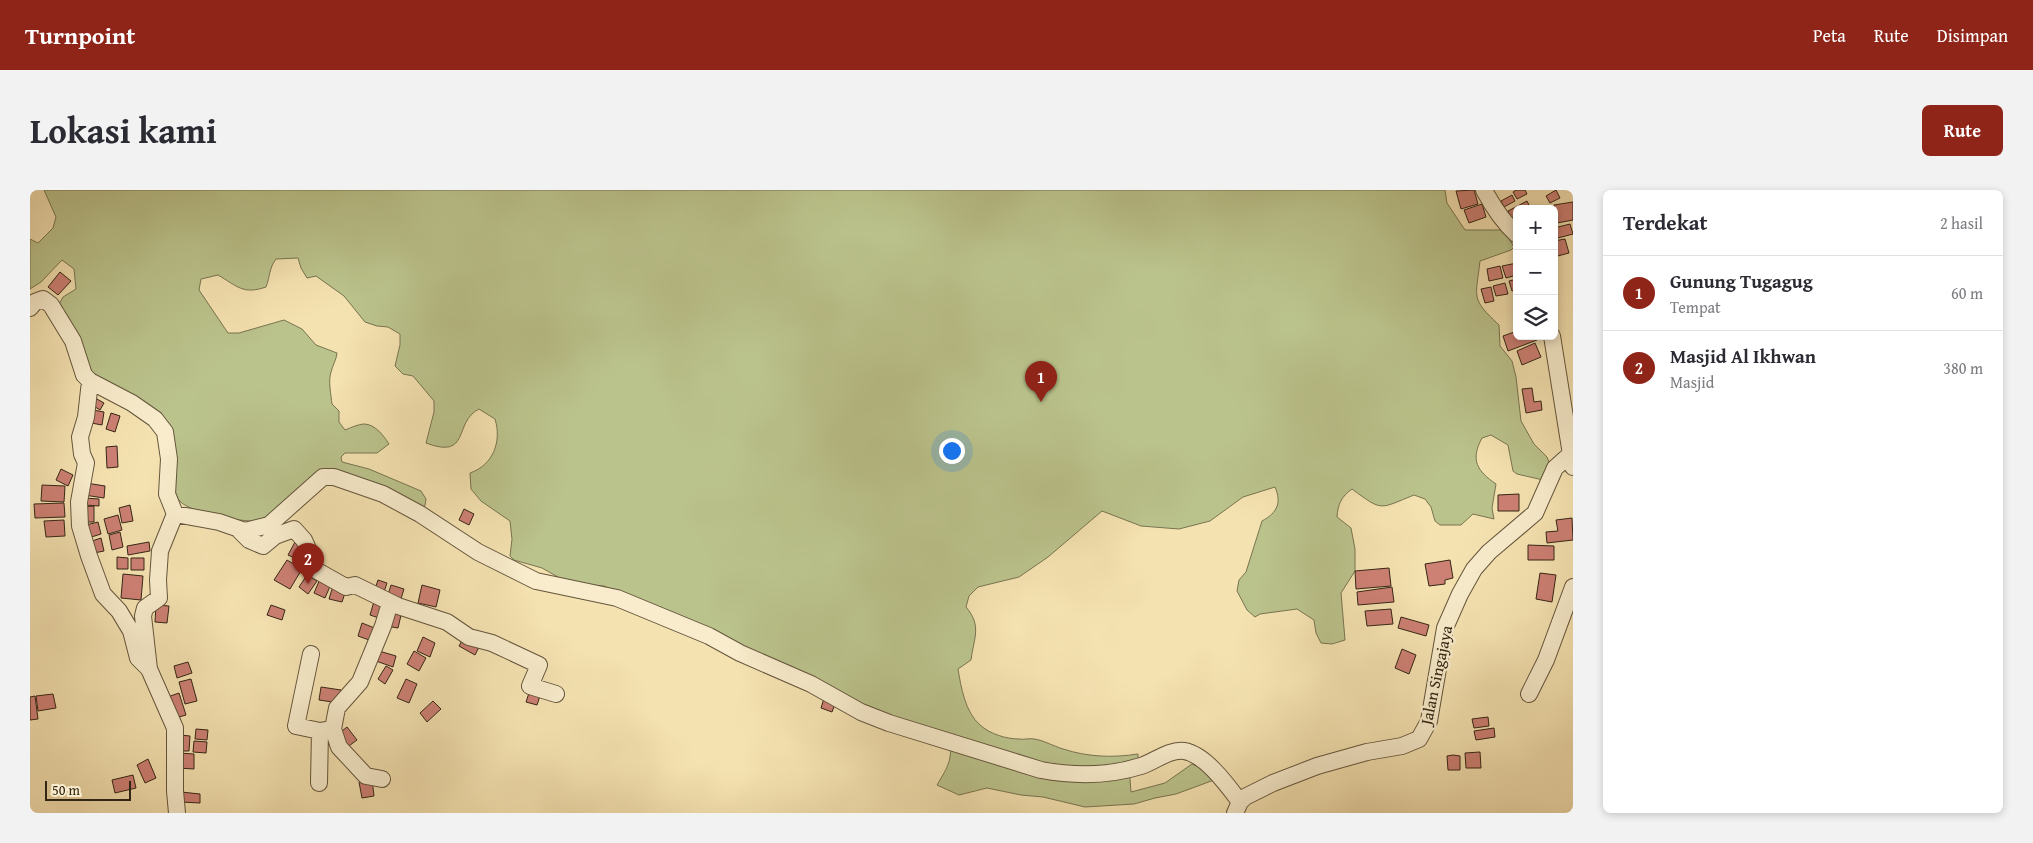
<!DOCTYPE html>
<html lang="id">
<meta charset="utf-8">
<style>
:root{--surface:#fff;--page:#f2f2f3;--text:#2b2b33;--muted:#7c7c81;--line:#e1e1e2;--accent:#8f2418}
body{margin:0;font-family:"Gentium Book Plus",serif;background:var(--page);color:var(--text)}
.controls{position:absolute;right:15px;top:15px;display:grid;overflow:hidden;border-radius:8px;box-shadow:0 2px 8px #0003}
.controls button{width:45px;height:45px;display:grid;place-items:center;padding:0;border:0;border-bottom:1px solid var(--line);background:var(--surface);color:var(--text);font:25px sans-serif}
.scale{position:absolute;left:15px;bottom:12px;width:86px;box-sizing:border-box;padding-left:5px;border:2px solid #342615;border-top:0;font-size:14px;line-height:18px;white-space:nowrap;color:#342615;-webkit-text-stroke:4px #f8eccc;paint-order:stroke}
.you{position:absolute;left:921px;top:260px;width:18px;height:18px;margin:-12px;border:4px solid #fff;border-radius:50%;background:#1a73e8;box-shadow:0 0 0 8px #1a73e833}
.badge{display:grid;place-items:center;width:32px;height:32px;border-radius:50%;background:var(--accent);color:#fff;font-size:16px;font-weight:700}
.pin{position:absolute;translate:-50% -41px;filter:drop-shadow(0 1px 2px #0008)}
.pin::after{content:'';position:absolute;top:26px;width:18px;height:15px;background:inherit;clip-path:polygon(0 0,100% 0,50% 100%)}
.list{margin:0;padding:0;list-style:none}
h2{display:flex;justify-content:space-between;align-items:center;height:65px;margin:0;padding:0 20px;font-size:21px}
h2 small{font-size:16px;font-weight:400;color:var(--muted)}
.list li{display:grid;grid-template-columns:32px 1fr auto;gap:15px;align-items:center;box-sizing:border-box;height:75px;padding:0 20px;border-top:1px solid var(--line)}
.list b{display:block;font-size:19px;white-space:nowrap}
.list p{margin:0;font-size:16px;white-space:nowrap;color:var(--muted)}
.list em{font-size:16px;font-style:normal;color:var(--muted)}
.icon{flex:none;width:28px;height:28px;fill:none;stroke:currentColor;stroke-width:2;stroke-linecap:round;stroke-linejoin:round}
.map{position:relative;flex:none;width:1543px;height:623px;overflow:hidden;border-radius:8px}
header{display:flex;align-items:center;gap:30px;box-sizing:border-box;height:70px;padding:0 25px;background:var(--accent);color:#fff}
header strong{font-size:24px}
nav{display:flex;gap:28px;margin-inline-start:auto;font-size:18px}
.intro{display:flex;align-items:center;justify-content:space-between;box-sizing:border-box;height:120px;padding:0 30px}
h1{margin:0;font-size:35px}
.button{padding:12px 22px;border-radius:8px;background:var(--accent);color:#fff;font-size:18px;font-weight:700}
main{display:flex;gap:30px;padding:0 30px}
aside{flex:1;background:var(--surface);border-radius:8px;box-shadow:0 2px 8px #0003}
.map>svg:first-child{display:block}
</style>
<header>
<strong>Turnpoint</strong>
<nav><a>Peta</a><a>Rute</a><a>Disimpan</a></nav>
</header>
<div class="intro"><h1>Lokasi kami</h1><a class="button">Rute</a></div>
<main>
<div class="map">
<svg width="1543" height="623" viewBox="0 0 1543 623">
<rect width="100%" height="100%" fill="#f5e2b1"/>
<filter id="stains"><feTurbulence type="fractalNoise" baseFrequency=".004" numOctaves="4"/><feColorMatrix values="0 0 0 0 .2 0 0 0 0 .09 0 0 0 0 .02 0 0 0 .5 -.17"/></filter>
<radialGradient id="worn" r=".72"><stop offset=".6" stop-color="#630" stop-opacity="0"/><stop offset="1" stop-color="#630" stop-opacity=".3"/></radialGradient>
<path fill="#bbc38c" stroke="#787450" d="M14,0H1415L1417,13L1435,40H1474L1484,57L1481,60L1450,71C1446,108 1440,108 1469,135L1470,156L1482,171L1486,187L1491,231L1504,254L1517,267L1521,277L1513,290L1487,284L1483,281L1478,255L1461,245L1452,248C1440,270 1447,281 1466,294L1462,318L1464,329L1443,324L1431,335H1410L1405,331L1401,317L1395,309L1384,305C1349,319 1353,322 1322,299C1311,307 1308,314 1307,327L1321,338L1325,359V381L1311,403L1315,450L1302,454L1291,453L1286,443L1284,430L1267,419L1230,424L1225,427L1217,420L1207,401L1209,390L1216,382L1232,331C1247,323 1252,313 1245,297L1213,307L1180,331L1149,339L1111,336L1072,321L1018,367L989,387L948,397L939,406L936,417C952,436 944,447 941,470L928,479C931,497 935,522 950,535C960,544 976,549 989,549C993,550 999,548 1004,549C1013,550 1023,556 1033,559C1058,567 1082,568 1108,564V573L1099,576L1101,602L1135,593L1162,574L1175,580L1184,590L1146,604L1125,608L1104,614L1055,617L1013,607L991,605L957,598L929,605L907,595C919,575 923,569 919,545L840,520L757,475L603,410L574,396L554,395L535,391L512,378L484,370L480,366L482,349L480,331L451,311L441,299L440,283C463,275 472,252 465,229L449,219C423,232 441,270 396,253L404,222V211L383,186L373,184L365,176L370,155V144L358,137L347,136L335,132L314,106L286,86L277,88L271,78L268,68L246,69C239,78 240,87 236,97C213,105 207,96 188,85L171,89L169,100L198,143H209L254,130L272,139L286,155L307,163C306,171 303,174 301,182C298,191 301,205 302,214L309,221V232L315,240C320,238 329,234 334,234C345,234 354,246 359,254L347,263H315L311,267L312,272L339,279L391,301L396,309L394,321L297,283L236,327C233,329 229,331 226,331C211,332 155,322 148,309C141,295 141,257 139,240L63,185L28,116L33,107L46,99L44,79L32,70L11,92L0,99V49L8,53L23,38L26,27Z"/>
<path fill="#cd8074" stroke="#342615" d="M1444,0L1448,14L1431,19L1426,1Z
M1486,0H1495L1497,4L1487,9L1483,2Z
M1526,0L1530,8L1520,13L1516,6Z
M1482,5L1485,11L1474,17L1471,11Z
M1497,11L1501,19H1487V29L1483,31L1478,21Z
M1543,12V30L1527,33L1524,15Z
M1452,14L1456,27L1439,33L1434,20Z
M1540,34L1543,44L1524,49V38Z
M1535,49L1539,63L1524,67V51Z
M1487,73V85L1476,88L1472,76Z
M1470,76L1473,88L1459,91L1457,79Z
M30,82L41,91L28,105L18,97Z
M1487,89V99L1482,101L1479,91Z
M1475,93L1478,104L1466,106L1463,96Z
M1461,97L1464,111L1455,113L1451,99Z
M1487,141V146H1506L1507,150L1478,161L1473,146Z
M1505,153L1511,167L1492,175L1487,161Z
M1502,198L1504,212L1511,211L1512,220L1496,223L1492,199Z
M67,209L74,213L70,220L62,215Z
M58,219L74,222L72,235L56,232Z
M81,223L90,226L85,242L76,239Z
M87,256L88,277L77,278L76,257Z
M31,279L43,285L38,296L26,290Z
M56,293L75,296L74,308L54,305Z
M12,295L35,296L34,312L11,311Z
M1489,304V321H1468V305Z
M55,308L69,309V316L55,315Z
M34,313L35,327L5,328L4,314Z
M100,315L103,331L92,333L89,318Z
M64,316V332H51L50,317Z
M434,319L444,324L439,335L429,330Z
M88,325L92,340L78,344L74,329Z
M1542,328L1543,350L1517,353L1516,342L1528,341L1526,330Z
M34,330L35,346L16,347L14,331Z
M68,332L71,344L55,349L52,336Z
M90,342L93,357L82,360L79,345Z
M71,348L74,361L64,363L62,351Z
M119,352L120,361L98,365L97,356Z
M265,352L276,357L269,370L258,365Z
M1498,355L1524,356V370H1498Z
M87,367L98,368V379H87Z
M101,368H114V380H101Z
M257,370L272,379L260,399L244,390Z
M1420,370L1423,388L1415,390V394L1399,396L1395,374Z
M1359,378L1361,396L1326,399L1325,381Z
M1510,383L1526,385L1522,412L1506,409Z
M93,384L113,386L111,410L91,408Z
M277,385L287,391L278,404L269,397Z
M290,389L301,394L295,408L284,403Z
M348,390L357,393L353,405L344,402Z
M361,395L374,399L370,412L357,408Z
M392,395L410,400L406,417L388,413Z
M303,396L316,400L312,412L299,409Z
M1362,397L1364,412L1328,415L1327,402Z
M345,408L354,411L349,428L340,425Z
M126,415L139,416L137,433L125,432Z
M241,415L255,420L252,430L237,425Z
M360,418L372,421L368,438L356,436Z
M1361,419L1363,434L1337,436L1335,421Z
M1371,427L1399,435L1396,446L1368,438Z
M332,433L347,439L342,451L328,446Z
M393,447L405,453L400,467L387,461Z
M434,447L450,455L445,465L429,456Z
M1372,459L1386,465L1379,484L1365,478Z
M349,461L366,466L363,477L346,471Z
M384,461L396,468L389,481L377,474Z
M158,472L162,483L147,488L144,476Z
M356,476L363,480L355,494L348,489Z
M161,489L167,511L155,514L149,492Z
M376,489L387,494L379,513L367,508Z
M291,497L311,500L309,513L289,510Z
M500,500L511,503L507,515L496,512Z
M149,503L156,525L142,529L135,508Z
M23,504L26,518L8,521L6,506Z
M795,505L807,509L802,522L791,518Z
M5,506L8,529L0,530V507Z
M403,511L411,519L397,532L390,523Z
M1458,527L1459,536L1444,538L1442,529Z
M317,537L327,550L316,558L307,545Z
M1464,538L1465,547L1446,550L1444,541Z
M166,539L178,540L177,550L165,549Z
M150,545L160,546L159,561H149Z
M164,551L177,552L176,563L163,562Z
M1450,562L1451,578H1436L1435,563Z
M149,563L164,564V579L148,578Z
M1423,565L1430,566V580H1418L1417,566Z
M118,569L126,588L115,593L107,575Z
M103,585L106,598L85,603L82,590Z
M342,589L344,606L332,608L329,592Z
M151,602L170,604V613L151,612Z"/>
<g fill="none" stroke-linecap="round" stroke-linejoin="round">
<defs>
<path id="minor" d="M1454,0C1463,17 1473,32 1487,45
M0,118L5,112L13,109L21,115L43,151L54,185L60,191L102,213L125,229L135,242L139,269L137,304L145,324L189,332L215,341L239,335L293,287H304L353,304L390,324L448,362L506,391L587,408L679,446L710,463L781,494L831,522L859,533L1011,580C1044,586 1079,586 1111,576C1124,572 1139,559 1154,561C1175,564 1198,596 1210,612
M1522,146L1543,277
M60,191L56,227L50,247L52,264L56,273L49,312L50,336L59,366L73,404L89,421L101,441L108,468L118,478
M145,324L130,361L128,390L129,408L115,418L113,426L119,479L145,538V601L147,623
M209,340L219,350L233,356L245,346L264,339L274,350L279,361L275,374L316,397L325,395L368,416L417,432L439,447L462,453L509,475L500,496L526,504
M281,464L266,536L290,541
M1499,504L1516,470L1543,397
M352,589L336,586L309,557L303,539L307,518L330,492L353,436L360,413
M289,593L290,541L301,539
M1205,623L1210,612L1215,607L1243,593L1287,576L1337,562L1372,556L1389,549L1399,531L1415,438L1430,404L1444,379L1459,362L1505,323L1525,278L1543,262"/>
</defs>
<use href="#minor" stroke="#64553c" stroke-width="18"/>
<use href="#minor" stroke="#f8eccc" stroke-width="16"/>
</g>
<g text-anchor="middle" stroke-width="5" stroke-linejoin="round" paint-order="stroke">
<g font-size="16" fill="#342615" stroke="#f8eccc">
<text transform="translate(1406 485) rotate(-78)" y="6">Jalan Singajaya</text>
</g>
</g>
<rect width="100%" height="100%" filter="url(#stains)"/>
<rect width="100%" height="100%" fill="url(#worn)"/>
</svg>
<div class="controls">
<button>+</button>
<button>−</button>
<button><svg class="icon" aria-label="layers" viewBox="0 0 24 24"><path d="M12 4l9 5-9 5-9-5zM3 14l9 5 9-5"/></svg></button>
</div>
<div class="scale">50 m</div>
<div class="you"></div>
<div class="pin badge" style="left:1011px;top:212px">1</div>
<div class="pin badge" style="left:278px;top:394px">2</div>
</div>
<aside>
<h2>Terdekat<small>2 hasil</small></h2>
<ul class="list">
<li><span class="badge">1</span><div><b>Gunung Tugagug</b><p>Tempat</p></div><em>60 m</em></li>
<li><span class="badge">2</span><div><b>Masjid Al Ikhwan</b><p>Masjid</p></div><em>380 m</em></li>
</ul>
</aside>
</main>
